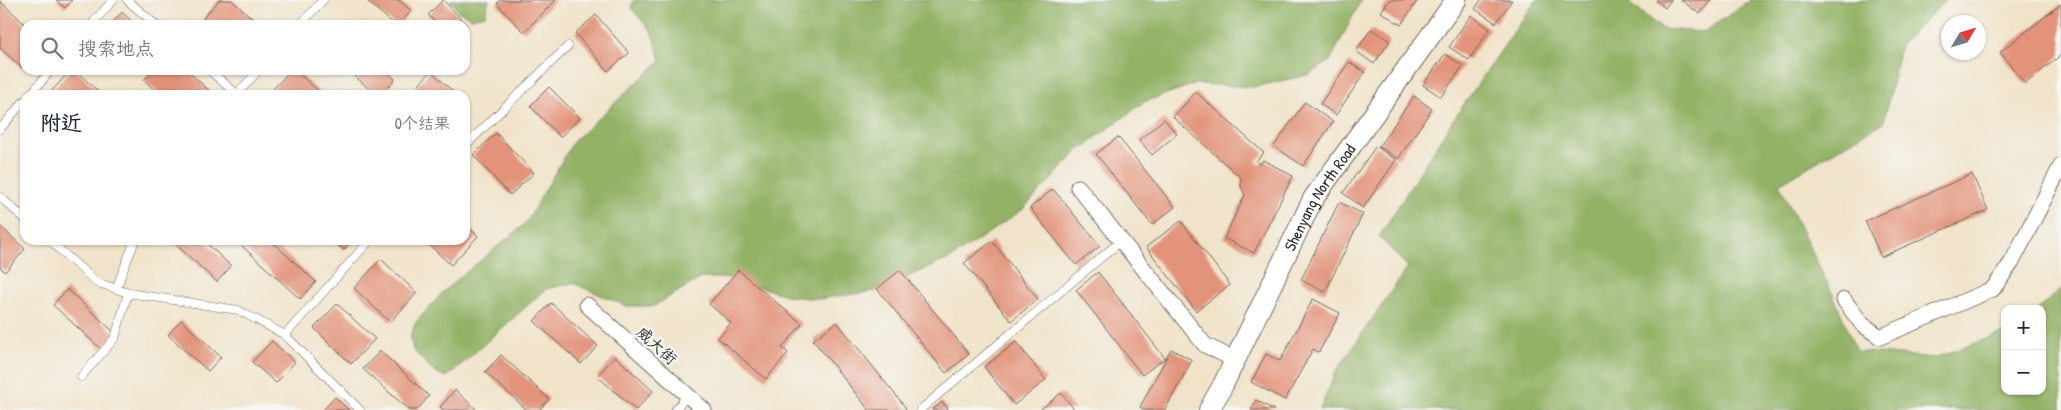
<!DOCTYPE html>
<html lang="zh">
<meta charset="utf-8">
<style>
:root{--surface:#fff;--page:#f6f6f7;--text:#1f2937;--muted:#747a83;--line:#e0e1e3}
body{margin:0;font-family:"Patrick Hand","LXGW WenKai TC",sans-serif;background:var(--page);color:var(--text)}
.controls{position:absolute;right:15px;bottom:15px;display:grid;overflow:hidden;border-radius:10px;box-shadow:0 1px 4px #0004}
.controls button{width:45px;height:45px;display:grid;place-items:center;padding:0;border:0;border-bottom:1px solid var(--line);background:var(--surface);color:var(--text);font:25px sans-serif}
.compass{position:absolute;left:1941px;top:15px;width:45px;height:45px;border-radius:50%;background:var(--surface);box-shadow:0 1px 4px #0004;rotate:52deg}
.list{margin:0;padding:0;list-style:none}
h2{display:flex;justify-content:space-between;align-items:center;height:65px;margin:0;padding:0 20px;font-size:21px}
h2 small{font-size:16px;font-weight:400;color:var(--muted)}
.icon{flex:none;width:28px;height:28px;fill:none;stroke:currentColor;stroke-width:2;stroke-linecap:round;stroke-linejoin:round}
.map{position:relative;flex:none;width:2061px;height:410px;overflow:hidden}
.search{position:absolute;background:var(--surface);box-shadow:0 1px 4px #0004;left:20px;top:20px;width:450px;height:55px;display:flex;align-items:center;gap:12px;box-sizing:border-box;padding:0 18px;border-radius:15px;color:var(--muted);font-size:19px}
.panel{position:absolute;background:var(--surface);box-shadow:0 1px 4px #0004;left:20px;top:90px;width:450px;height:155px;border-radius:15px}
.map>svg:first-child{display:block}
</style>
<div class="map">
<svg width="2061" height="410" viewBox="0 0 2061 410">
<rect width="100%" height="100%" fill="#f6f6f2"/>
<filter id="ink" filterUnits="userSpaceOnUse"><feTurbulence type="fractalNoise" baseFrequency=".02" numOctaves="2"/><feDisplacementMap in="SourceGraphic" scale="10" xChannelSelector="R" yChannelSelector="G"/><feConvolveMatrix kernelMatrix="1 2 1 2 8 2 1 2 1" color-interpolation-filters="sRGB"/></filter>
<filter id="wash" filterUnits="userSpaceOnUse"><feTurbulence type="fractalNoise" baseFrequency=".0096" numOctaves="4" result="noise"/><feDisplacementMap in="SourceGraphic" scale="20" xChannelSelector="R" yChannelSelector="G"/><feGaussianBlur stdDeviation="1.12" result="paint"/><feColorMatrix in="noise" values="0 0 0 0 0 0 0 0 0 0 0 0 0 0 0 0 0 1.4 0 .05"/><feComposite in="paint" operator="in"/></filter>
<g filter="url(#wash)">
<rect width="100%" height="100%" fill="#f0e3c9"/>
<path fill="#93b266" stroke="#5f6e48" d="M450,0H489L485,15L472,18L458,11Z
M634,0H1361L1330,61L1308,75L1254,87L1195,84L1144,102L1078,151L1022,210L953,257L875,291L819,299L789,296L731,278H701L654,306H626L573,283L546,289L447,377L434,372L413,350L410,336L416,322L446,289L526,223L573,142L661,60L651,31L631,8Z
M1536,0H1626L1662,29L1704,32L1751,0H1946L1900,46L1884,122L1779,184L1835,299L1856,351L1935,358L2005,332V391H2042V309H2038L2061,289V410H1320L1335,373L1408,267L1379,237L1447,129Z"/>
<g id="blocks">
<path fill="#e29379" d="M56,0H72L65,8Z
M219,0H232L260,25H210L203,18Z
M369,0H399L411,11L399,25H395L368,2Z
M443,0L467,25H438L428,15Z
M500,0H556L524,32L497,4Z
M1389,0H1418L1401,25L1381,12Z
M1481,0H1512L1496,23L1475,9Z
M1656,0H1671L1665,8Z
M1681,0H1711L1700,14Z
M0,1L25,24V64L22,68L0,48Z
M2061,4V55L2025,84L2000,52Z
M122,12L136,25H110Z
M596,15L629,53L608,71L575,33Z
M1471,15L1490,29L1469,60L1449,47Z
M1371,29L1390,41L1374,64L1356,51Z
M1445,54L1463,66L1441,97L1423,85Z
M1349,62L1365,72L1336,115L1320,104Z
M71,70H75L102,95H48Z
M153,70H187L214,95H160L144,80Z
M291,70H295L323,95H277L272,90Z
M348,70H385L395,79L381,95H376Z
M431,71L457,95H409Z
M549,87L580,118L560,137L530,106Z
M1196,92L1264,153L1256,161L1260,165L1263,160L1293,176L1254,253L1224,238L1245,195L1241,187V178L1173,117Z
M1414,96L1432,109L1398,159L1379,146Z
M1305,102L1333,122L1303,166L1274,146Z
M1164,119L1177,134L1152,155L1139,140Z
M496,133L534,173L510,195L473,155Z
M1118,137L1175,207L1152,225L1096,154Z
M1376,146L1396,160L1363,208L1343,193Z
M1972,174L1988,210L1881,257L1865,221Z
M1053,189L1100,246L1076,265L1030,208Z
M1339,202L1363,214L1325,292L1301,280Z
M1181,221L1230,285L1196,311L1146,247Z
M465,224L478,236L451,265L424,240H465Z
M0,226L25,249L5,272L0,267Z
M171,240H203L231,266L217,282Z
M246,240H270L316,282L300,299L241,245Z
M332,240H353L344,250Z
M992,241L1038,299L1011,321L964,263Z
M381,259L417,293L390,322L354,288Z
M738,270L802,324L782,348L788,353L766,379L718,338L731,323L709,304Z
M900,270L969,354L946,373L877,289Z
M1098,272L1165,358L1142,375L1076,290Z
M67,289L115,333L101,349L53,305Z
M1313,299L1340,313L1319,352L1313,349L1285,400L1251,382L1266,354L1280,361Z
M551,303L598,346L581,364L534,321Z
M337,304L375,339L351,364L314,328Z
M181,320L221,357L208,371L168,335Z
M837,322L906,408L904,410H869L813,340Z
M272,341L295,362L276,383L252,362Z
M1016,342L1046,380L1014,405L984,367Z
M1171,349L1192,360L1165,410H1145L1140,407Z
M380,351L429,396L417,410H409L363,369Z
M501,355L549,399L539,410H527L485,372Z
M615,356L653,391L636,410L597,376Z
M455,390L477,410H444L440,407Z
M1061,393L1075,410H1040Z
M335,397L349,410H323Z
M1256,400L1274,410H1251Z
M942,402L949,410H932Z"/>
</g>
</g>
<g filter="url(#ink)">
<use href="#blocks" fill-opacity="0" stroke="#706b62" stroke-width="1"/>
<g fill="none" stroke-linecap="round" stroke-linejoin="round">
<defs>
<path id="lane" d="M127,0L156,25
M91,25L113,0
M300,25L323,0
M209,70L238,95
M30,95L51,70
M236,95L259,70
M0,129L25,100
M465,146L568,46
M0,197L25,219
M49,240L96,282L128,293L238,310L285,335L360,410
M116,289L135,240
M285,335L370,240
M81,377L115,338L128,293
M675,410L687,396
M920,410L1122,240"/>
<path id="street" d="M1078,187L1205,345L1235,360
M1844,300L1862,324L1880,337L1993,289L2012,262L2061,166
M587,305L704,410"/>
<g id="secondary">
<path id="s1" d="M1209,410L1223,385L1313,199L1456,0"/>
</g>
</defs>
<use href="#lane" stroke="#706b62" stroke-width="9"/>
<use href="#street" stroke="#706b62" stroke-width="17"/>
<use href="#secondary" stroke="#706b62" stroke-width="22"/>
<use href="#lane" stroke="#fff" stroke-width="8"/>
<use href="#street" stroke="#fff" stroke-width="15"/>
<use href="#secondary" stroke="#fff" stroke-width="20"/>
</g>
</g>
<g text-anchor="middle" stroke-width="4.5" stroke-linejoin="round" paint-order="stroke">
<g font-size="16" fill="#2b2b2b" stroke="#f6f6f2">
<text dy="6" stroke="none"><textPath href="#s1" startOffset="240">Shenyang North Road</textPath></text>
<text transform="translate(657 345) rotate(42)" y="6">威大街</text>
</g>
</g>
</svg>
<div class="controls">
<button>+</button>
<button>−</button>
</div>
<svg class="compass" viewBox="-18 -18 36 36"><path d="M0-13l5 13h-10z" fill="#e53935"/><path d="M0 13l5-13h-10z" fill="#747a83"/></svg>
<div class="search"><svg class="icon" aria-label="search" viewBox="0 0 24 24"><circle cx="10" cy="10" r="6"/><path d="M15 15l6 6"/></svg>搜索地点</div>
<section class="panel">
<h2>附近<small>0个结果</small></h2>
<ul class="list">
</ul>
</section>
</div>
